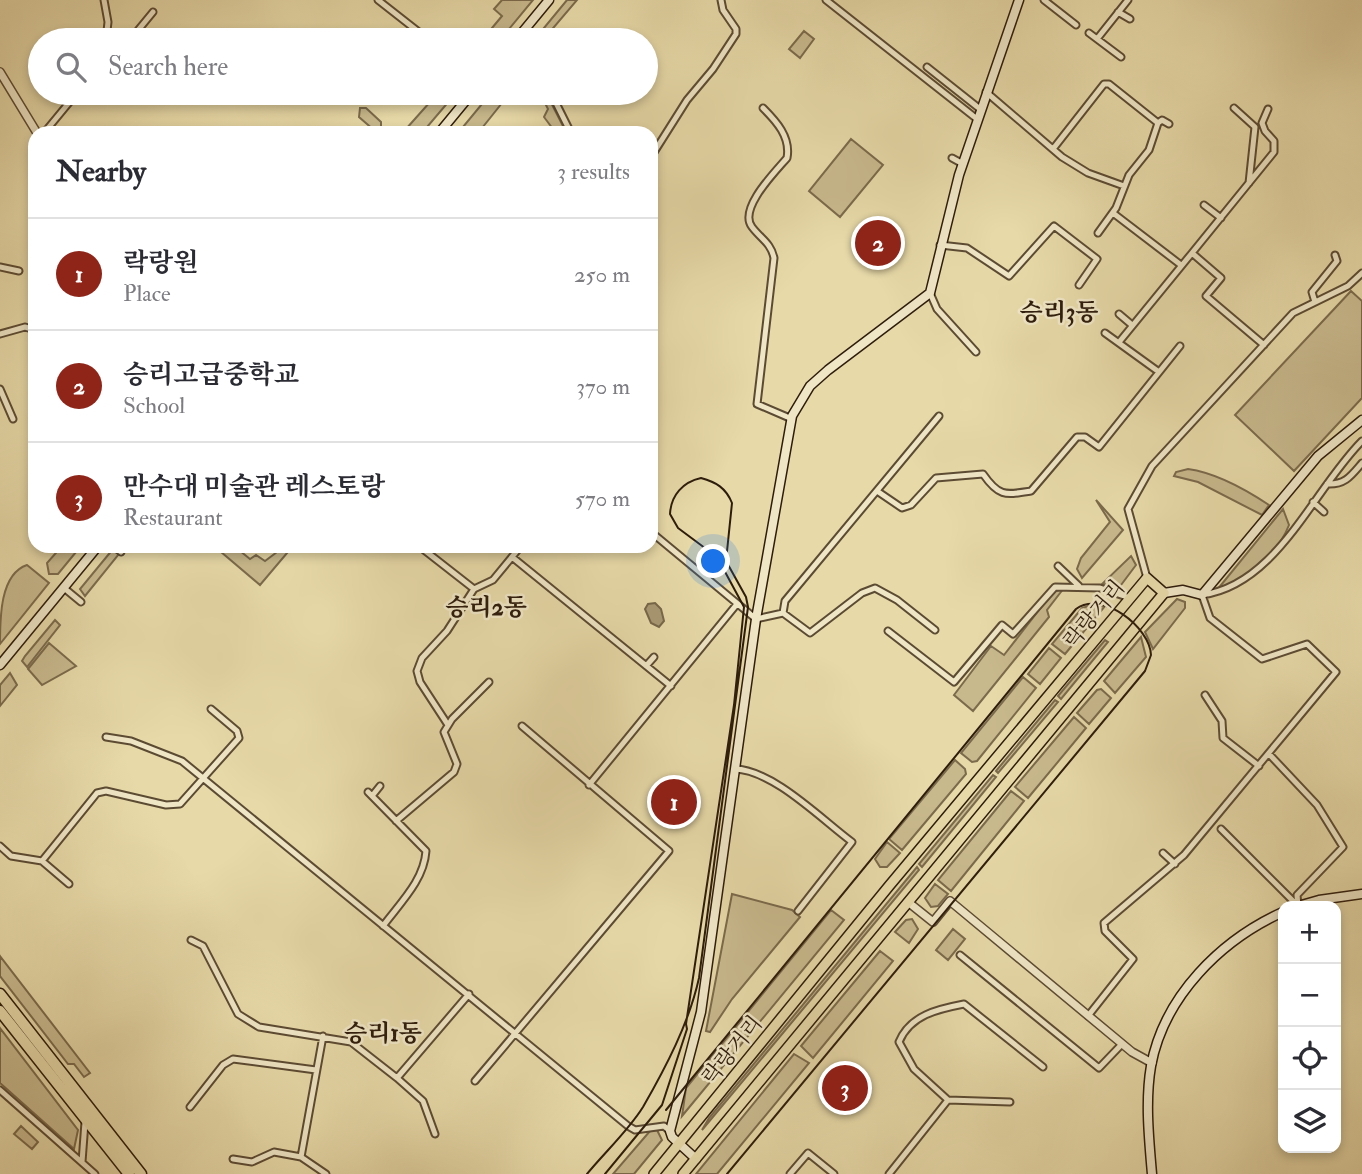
<!DOCTYPE html>
<meta charset="utf-8">
<style>
:root{--surface:#fff;--page:#f2f2f3;--text:#2b2b33;--muted:#7c7c81;--line:#e1e1e2;--accent:#8f2418}
body{margin:0;font-family:"IM FELL Double Pica","Noto Serif KR",serif;background:var(--page);color:var(--text)}
.controls{position:absolute;right:21px;bottom:21px;display:grid;overflow:hidden;border-radius:14px;box-shadow:0 4px 10px #0003}
.controls button{width:63px;height:63px;display:grid;place-items:center;padding:0;border:0;border-bottom:2px solid var(--line);background:var(--surface);color:var(--text);font:35px sans-serif}
.you{position:absolute;left:714px;top:562px;width:24px;height:24px;margin:-18px;border:5px solid #fff;border-radius:50%;background:#1a73e8;box-shadow:0 0 0 10px #1a73e833}
.badge{display:grid;place-items:center;width:46px;height:46px;border-radius:50%;background:var(--accent);color:#fff;font-size:23px;font-weight:700}
.pin{position:absolute;translate:-50% -50%;border:4px solid #fff;box-shadow:0 2px 7px #0006}
.list{margin:0;padding:0;list-style:none}
h2{display:flex;justify-content:space-between;align-items:center;height:91px;margin:0;padding:0 28px;font-size:30px}
h2 small{font-size:23px;font-weight:400;color:var(--muted)}
.list li{display:grid;grid-template-columns:46px 1fr auto;gap:21px;align-items:center;box-sizing:border-box;height:112px;padding:0 28px;border-top:2px solid var(--line)}
.list b{display:block;font-size:26px;white-space:nowrap}
.list p{margin:0;font-size:23px;white-space:nowrap;color:var(--muted)}
.list em{font-size:23px;font-style:normal;color:var(--muted)}
.icon{flex:none;width:38px;height:38px;fill:none;stroke:currentColor;stroke-width:2;stroke-linecap:round;stroke-linejoin:round}
.map{position:relative;flex:none;width:1362px;height:1174px;overflow:hidden}
.search{position:absolute;background:var(--surface);box-shadow:0 4px 10px #0003;left:28px;top:28px;width:630px;height:77px;display:flex;align-items:center;gap:18px;box-sizing:border-box;padding:0 24px;border-radius:38px;color:var(--muted);font-size:26px}
.panel{position:absolute;background:var(--surface);box-shadow:0 4px 10px #0003;left:28px;top:126px;width:630px;height:427px;border-radius:21px}
.map>svg:first-child{display:block}
</style>
<div class="map">
<svg width="1362" height="1174" viewBox="0 0 1362 1174">
<rect width="100%" height="100%" fill="#e7d9a8"/>
<filter id="stains"><feTurbulence type="fractalNoise" baseFrequency=".00286" numOctaves="4"/><feColorMatrix values="0 0 0 0 .2 0 0 0 0 .09 0 0 0 0 .02 0 0 0 .5 -.17"/></filter>
<radialGradient id="worn" r=".72"><stop offset=".6" stop-color="#630" stop-opacity="0"/><stop offset="1" stop-color="#630" stop-opacity=".3"/></radialGradient>
<path fill="#c8b98d" stroke="#7b6a4c" stroke-width="2" d="M502,0H533L500,40H488L490,37L487,34L502,16L494,9Z
M567,0H577L543,40H534Z
M804,31L814,39L800,58L789,49Z
M438,93H456L422,133H411L406,129Z
M491,93H510L478,133H458Z
M540,93H546L565,130L556,133L544,117L548,109Z
M360,108H366L381,122V130L375,131L359,117Z
M851,139L883,165L840,217L809,191Z
M1351,291L1362,301V398L1294,471L1235,415Z
M1188,469C1217,473 1245,489 1269,505L1262,515L1198,482L1174,476L1176,472Z
M1096,500L1123,530L1082,578L1077,569L1081,558L1110,522Z
M1283,509L1289,525C1277,556 1246,578 1217,590Z
M62,546H81L58,574H49L47,563Z
M214,546H234L250,559L256,555L265,561L285,546H293L260,585Z
M113,549L119,554L85,596L80,589Z
M1131,556L1136,565L1121,585L1102,584Z
M27,565L49,583L0,644C0,618 0,574 27,565Z
M1064,588L1047,610L1049,617L973,711L954,695L991,646L1004,655L1053,592Z
M1177,599L1185,602V608L1153,649L1145,632Z
M1091,605L1105,606L1065,654L1052,644L1082,608Z
M55,620L60,625L27,667L22,661L25,656Z
M1141,637L1146,657L1115,693L1104,681Z
M1105,640L1108,642L1061,699L1058,696Z
M49,643L76,666L42,685L28,669Z
M1049,648L1061,658L1040,684L1028,674Z
M10,673L17,685L0,706V685Z
M1023,677L1036,688L977,761L972,762L961,753Z
M1101,689L1111,698L1089,724L1077,713L1097,690Z
M1055,700L1058,702L998,773L996,771Z
M1074,717L1086,728L1028,798L1015,787Z
M955,760L965,769L966,774L902,850L889,839Z
M993,775L996,777L922,867L919,864Z
M1011,791L1024,801L951,891L938,880Z
M887,842L900,853L887,867H880L875,859Z
M917,867L919,870L702,1130L709,1118Z
M935,884L948,894L938,906L931,907L925,898Z
M732,894L792,910L800,917L732,999L710,1032L706,1031Z
M831,910L844,920L682,1116L686,1088Z
M912,919L918,929L909,943L895,932L906,920Z
M953,929L965,939L948,960L936,950Z
M880,951L893,961L813,1058L801,1046Z
M0,956L90,1073L84,1077L74,1064H68L0,976Z
M0,1028L78,1130L74,1149L0,1083Z
M794,1054L809,1063L717,1174H696Z
M21,1126L38,1142L32,1149L14,1134Z
M657,1130L662,1140L634,1174H613L650,1131Z"/>
<path fill="#a89973" stroke="#77674a" stroke-width="2" d="M655,603L661,609L664,621L659,627L651,623L645,609L648,604Z"/>
<g fill="none" stroke-linecap="round" stroke-linejoin="round">
<defs>
<path id="minor" d="M104,0L108,22L106,40
M378,0L429,40
M826,0L977,119
M1044,0L1076,25
M1118,12L1130,19
M1089,33L1121,57
M1097,39L1128,0
M130,40L153,12
M927,67L980,109
M986,92L1062,157L1088,173L1124,186
M551,93L571,133
M763,108C776,121 791,137 787,158C775,172 738,209 752,227C761,239 771,243 774,258L757,404L792,419
M1234,108L1255,127L1249,183
M1158,123L1162,120L1169,124
M44,133L77,93
M1053,149L1104,84H1109L1158,123L1149,150L1129,175L1116,208L1098,233
M651,157L687,100L713,69L736,34V29L723,10L721,0
M952,158L963,164
M1204,205L1221,218
M1113,213L1181,265
M940,245L967,248L1009,276L1054,226L1097,259L1079,285
M0,267L19,271
M930,293L937,309L976,352
M1315,302L1312,292L1337,261L1335,255
M1119,314L1132,325
M1105,333L1159,372
M0,334L25,327L35,330
M1120,341L1192,253
M1264,345L1206,296L1221,278L1192,253L1274,152V141L1265,131L1262,123L1268,109
M0,389L13,419
M1327,484C1345,485 1351,476 1362,463
M877,491L902,508L911,505L936,478L983,474C999,497 1005,495 1031,491L1077,437H1085L1099,447L1180,346
M1313,502L1324,512
M651,532L756,619L783,613L810,633L862,593L875,588L897,600L935,630
M113,546L121,552
M419,546L474,589L493,580L521,546
M512,557L671,686
M1058,566L1079,586
M1147,578L1128,509L1152,466L1293,313L1348,286L1362,273
M64,588L81,602
M783,613L785,601L939,416
M888,631L954,682L1002,625L1013,634L1055,587L1100,588L1130,598
M646,666L654,657
M1205,695L1222,721L1223,738L1259,766
M448,725L420,682L417,671L422,658L447,631L474,589
M106,737L131,741L182,761L628,1126L635,1130L664,1126L670,1131
M1269,754L1317,805L1343,847L1297,895L1298,906
M735,769C773,770 821,819 852,842L798,911
M589,785L737,604
M368,792L426,851C424,880 401,902 383,926
M372,796L380,786
M396,821L454,772L457,764L444,732L452,719L489,682
M1221,829L1296,904
M0,846L11,856L42,861L69,884
M1163,853L1175,864
M42,861L97,793L106,791L166,805L180,804L239,738L237,731L211,709
M191,940L203,946L238,1014L259,1027L351,1042L397,1078
M960,955L1099,1068L1122,1044
M1088,1016L1133,959L1105,931L1104,923L1184,855L1336,672L1307,644L1262,659L1210,618L1202,595C1277,585 1313,490 1362,441
M475,1081L669,851L522,726
M0,1090L95,1174
M948,1100L1010,1102
M190,1107L223,1065L233,1059L316,1070
M435,1134L423,1101L397,1078L469,994
M301,1157L323,1036
M233,1159L252,1162L274,1152L301,1157L326,1174
M82,1162L85,1122
M790,1174L808,1153L834,1174
M889,1174L948,1100L914,1069L899,1042C910,1015 938,1009 964,1004L1043,1067"/>
<path id="tertiary" d="M0,72L37,133
M908,902L933,922L950,901L1132,1052L1152,1063"/>
<path id="secondary" d="M516,40L549,0
M439,133L472,93
M1164,593L1183,590L1202,595L1318,456L1362,420
M0,665L98,546
M1298,906L1319,900L1362,894
M696,1159L672,1137L670,1131L701,1012L756,619L792,416L810,386L828,370L930,293L959,175L1019,0
M1152,1174C1149,1139 1145,1101 1151,1066C1164,996 1221,940 1283,912"/>
<path id="primary" d="M654,1174L889,886L1147,578L1164,593L683,1174"/>
<path id="trunk" d="M0,994L141,1174
M0,1011L129,1174"/>
</defs>
<use href="#minor" stroke="#5c4b33" stroke-width="9"/>
<use href="#tertiary" stroke="#5c4b33" stroke-width="10"/>
<use href="#secondary" stroke="#2e1c0c" stroke-width="11"/>
<use href="#primary" stroke="#2e1c0c" stroke-width="12"/>
<use href="#trunk" stroke="#2e1c0c" stroke-width="13"/>
<use href="#minor" stroke="#efe6c6" stroke-width="5"/>
<use href="#tertiary" stroke="#efe6c6" stroke-width="7"/>
<use href="#secondary" stroke="#efe6c6" stroke-width="8"/>
<use href="#primary" stroke="#e7d9a8" stroke-width="9"/>
<use href="#trunk" stroke="#e7d9a8" stroke-width="10"/>
<path stroke="#2e1c0c" stroke-width="2" d="M666,1110L1076,609C1102,590 1150,627 1151,655L1145,671L727,1174
M587,1174C605,1152 628,1131 643,1107C666,1067 689,1023 699,978L748,607L746,597L726,561L732,503C726,488 716,482 701,478C683,482 671,495 670,514L678,528L717,557L744,607L734,705L686,1024L687,1029L662,1105L605,1174"/>
</g>
<g text-anchor="middle" stroke-width="5" stroke-linejoin="round" paint-order="stroke">
<g font-size="21" fill="#2e1c0c" stroke="#efe6c6">
<text transform="translate(1094 614) rotate(-50)" y="7">락랑거리</text>
<text transform="translate(732 1050) rotate(-51)" y="7">락랑거리</text>
</g>
<g font-size="24" font-weight="bold" fill="#2e1c0c" stroke="#efe6c6">
<text x="1059" y="320">승리3동</text>
<text x="486" y="615">승리2동</text>
<text x="383" y="1041">승리1동</text>
</g>
</g>
<rect width="100%" height="100%" filter="url(#stains)"/>
<rect width="100%" height="100%" fill="url(#worn)"/>
</svg>
<div class="controls">
<button>+</button>
<button>−</button>
<button><svg class="icon" aria-label="locate" viewBox="0 0 24 24"><circle cx="12" cy="12" r="6"/><path d="M12 2v4M12 18v4M2 12h4M18 12h4"/></svg></button>
<button><svg class="icon" aria-label="layers" viewBox="0 0 24 24"><path d="M12 4l9 5-9 5-9-5zM3 14l9 5 9-5"/></svg></button>
</div>
<div class="you"></div>
<div class="pin badge" style="left:674px;top:802px">1</div>
<div class="pin badge" style="left:878px;top:243px">2</div>
<div class="pin badge" style="left:845px;top:1088px">3</div>
<div class="search"><svg class="icon" aria-label="search" viewBox="0 0 24 24"><circle cx="10" cy="10" r="6"/><path d="M15 15l6 6"/></svg>Search here</div>
<section class="panel">
<h2>Nearby<small>3 results</small></h2>
<ul class="list">
<li><span class="badge">1</span><div><b>락랑원</b><p>Place</p></div><em>250 m</em></li>
<li><span class="badge">2</span><div><b>승리고급중학교</b><p>School</p></div><em>370 m</em></li>
<li><span class="badge">3</span><div><b>만수대 미술관 레스토랑</b><p>Restaurant</p></div><em>570 m</em></li>
</ul>
</section>
</div>
